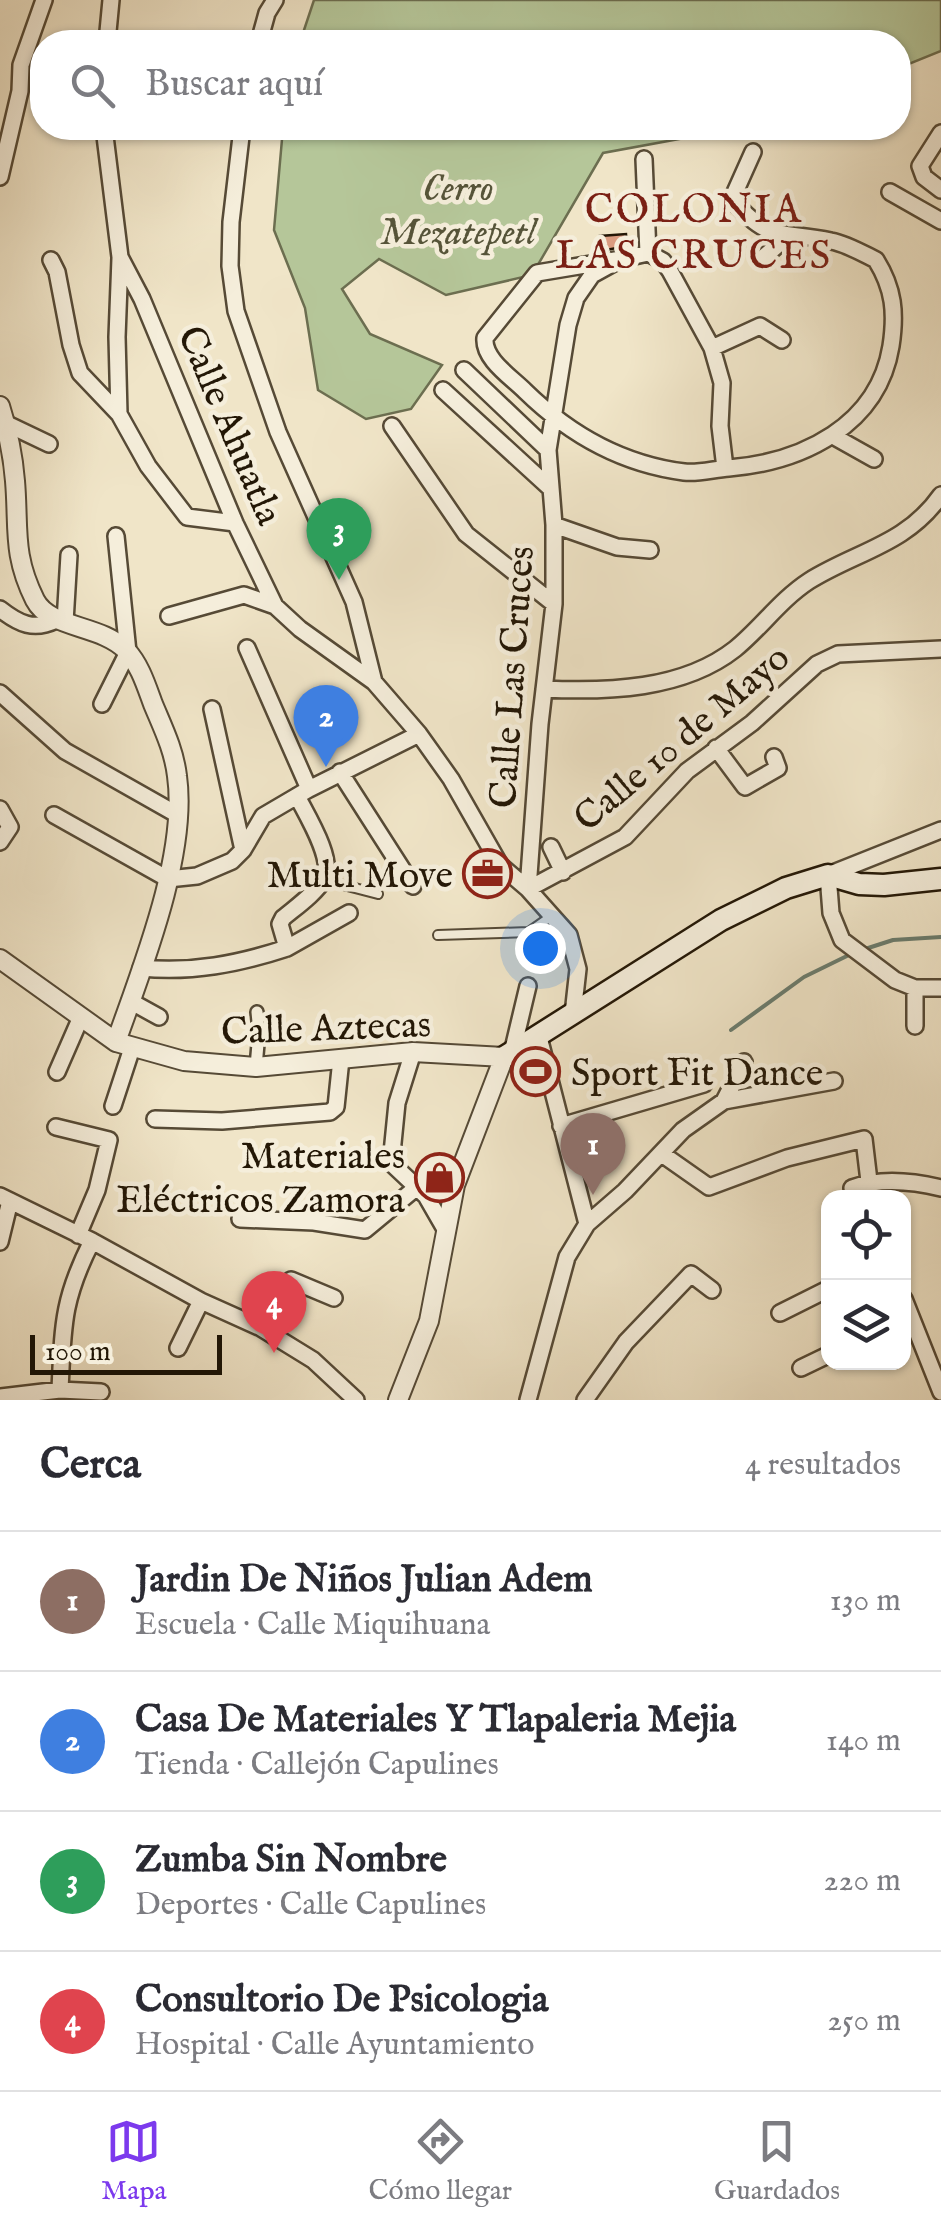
<!DOCTYPE html>
<html lang="es">
<meta charset="utf-8">
<style>
:root{--surface:#fff;--page:#f7f7f7;--text:#2b2b33;--muted:#7c7c81;--line:#e1e1e2;--accent:#7c3aed}
body{margin:0;font-family:"IM FELL English",serif;background:var(--page);color:var(--text)}
.controls{position:absolute;right:30px;bottom:30px;display:grid;overflow:hidden;border-radius:20px;box-shadow:0 2px 8px #0004}
.controls button{width:90px;height:90px;display:grid;place-items:center;padding:0;border:0;border-bottom:2px solid var(--line);background:var(--surface);color:var(--text);font:50px sans-serif}
.scale{position:absolute;left:30px;bottom:25px;width:192px;box-sizing:border-box;padding-left:10px;border:5px solid #231706;border-top:0;font-size:28px;line-height:35px;white-space:nowrap;color:#231706;-webkit-text-stroke:8px #f5eedb;paint-order:stroke}
.you{position:absolute;left:540px;top:948px;width:35px;height:35px;margin:-25px;border:8px solid #fff;border-radius:50%;background:#1a73e8;box-shadow:0 0 0 15px #1a73e833}
.badge{display:grid;place-items:center;width:65px;height:65px;border-radius:50%;background:var(--accent);color:#fff;font-size:32px;font-weight:700}
.pin{position:absolute;translate:-50% -82px;filter:drop-shadow(0 2px 5px #0008)}
.pin::after{content:'';position:absolute;top:52px;width:35px;height:30px;background:inherit;clip-path:polygon(0 0,100% 0,50% 100%)}
.list{margin:0;padding:0;list-style:none}
h2{display:flex;justify-content:space-between;align-items:center;height:130px;margin:0;padding:0 40px;font-size:42px}
h2 small{font-size:32px;font-weight:400;color:var(--muted)}
.list li{display:grid;grid-template-columns:65px 1fr auto;gap:30px;align-items:center;box-sizing:border-box;height:140px;padding:0 40px;border-top:2px solid var(--line)}
.list b{display:block;font-size:38px;white-space:nowrap}
.list p{margin:0;font-size:32px;white-space:nowrap;color:var(--muted)}
.list em{font-size:32px;font-style:normal;color:var(--muted)}
.icon{flex:none;width:55px;height:55px;fill:none;stroke:currentColor;stroke-width:2;stroke-linecap:round;stroke-linejoin:round}
.map{position:relative;flex:none;width:941px;height:1400px;overflow:hidden}
.search{position:absolute;background:var(--surface);box-shadow:0 2px 8px #0004;left:30px;right:30px;top:30px;height:110px;display:flex;align-items:center;gap:25px;box-sizing:border-box;padding:0 35px;border-radius:40px;color:var(--muted);font-size:38px}
.sheet{height:690px;background:var(--surface)}
nav{display:flex;justify-content:space-around;align-items:center;box-sizing:border-box;height:140px;border-top:2px solid var(--line);background:var(--surface);font-size:28px;color:var(--muted)}
nav a{display:grid;justify-items:center;gap:5px}
nav .on{color:var(--accent)}
.map>svg:first-child{display:block}
</style>
<div class="map">
<svg width="941" height="1400" viewBox="0 0 941 1400">
<rect width="100%" height="100%" fill="#f0e5c8"/>
<filter id="stains"><feTurbulence type="fractalNoise" baseFrequency=".002" numOctaves="4"/><feColorMatrix values="0 0 0 0 .2 0 0 0 0 .09 0 0 0 0 .02 0 0 0 .5 -.17"/></filter>
<radialGradient id="worn" r=".72"><stop offset=".6" stop-color="#630" stop-opacity="0"/><stop offset="1" stop-color="#630" stop-opacity=".3"/></radialGradient>
<path fill="#b5c699" stroke="#6c6e50" stroke-width="2.5" d="M314,0H941V51L899,68L898,42H300Z
M283,128H739L603,153L532,275L446,295L379,259L342,289L370,334L442,365L411,409L366,419L318,390L305,308L274,230Z"/>
<g fill="none" stroke-linecap="round" stroke-linejoin="round">
<path stroke="#6a7c6e" stroke-width="4" d="M862,950L893,940L941,937
M731,1030L804,977L853,953"/>
</g>
<path fill="#da9c80" stroke="#231706" stroke-width="2.5" d="M626,234L627,246L601,251L600,236Z"/>
<g fill="none" stroke-linecap="round" stroke-linejoin="round">
<defs>
<path id="service" d="M324,880L378,894
M438,935L529,932L553,915"/>
<path id="pedestrian" d="M256,1067L259,1032L257,1012"/>
<path id="minor" d="M107,42L111,0
M259,42L267,13L275,0
M104,128L120,257L142,299L235,523L275,606L300,629L374,682L419,734L451,779L500,865L528,889L569,935L578,969L573,1014
M212,128L242,130
M242,128L231,222L230,266L236,311L278,432L354,602L374,682
M941,133L920,166L924,177L941,190
M644,159L648,253
M0,177L20,91L21,65L44,0
M890,192L941,221
M648,253L663,261L670,271L712,348L722,383L720,426L725,468
M765,256L787,237
M621,259L537,273L485,338C483,359 511,377 525,391C569,434 621,464 684,472C698,474 714,469 729,468C802,462 878,426 891,346C896,313 894,289 876,260C862,253 847,244 831,241C782,230 769,244 732,199L753,152
M51,260L57,272L71,345L80,373L119,414L148,466L187,517L235,523
M712,348L760,326L782,340
M464,370L548,450
M443,390L550,488
M119,414L117,337L120,258
M5,423L49,444
M392,426L466,534L554,604
M833,436L874,459
M554,525L617,547L650,550
M0,609C19,624 34,631 56,620
M169,616L244,595L275,606
M65,622L69,555
M247,648L309,789
M544,689C607,692 683,690 735,649C761,628 780,600 809,581C857,551 906,545 941,495
M0,693L65,751L178,815
M102,704L128,652L116,536
M212,709L243,850
M716,748L745,787L778,768L774,757
M340,772L413,886
M0,809L10,827L0,842
M54,815L168,879L197,876L232,861L243,850L263,816L309,789L419,734
M941,830L828,875L831,913L842,940L895,980L915,988H941
M551,847L563,872
M528,889L540,724L554,604V525L548,450L568,325L576,298L592,275L621,259L648,253
M528,889L625,837L687,771L752,723L817,664L838,654L941,649
M287,948L349,913
M141,968C192,973 238,964 287,948L280,924L283,918C296,907 315,894 324,879C335,860 306,814 297,796
M915,988V1026
M130,1001L159,1017
M539,1037L587,1224
M413,1052L397,1103L391,1163L426,1196L445,1229
M512,1053L528,986
M57,1072L81,1017
M724,1101L744,1062
M113,1106L132,1048
M155,1119L222,1121L330,1112L336,1107L341,1059
M561,1126L704,1084
M56,1127L109,1140L97,1190L78,1235
M662,1154L709,1187L787,1158L864,1139L871,1198
M852,1188C880,1178 912,1181 941,1188
M0,1196L92,1241L201,1301L261,1328L313,1360L356,1400
M240,1219L314,1222L365,1230L417,1187
M0,1242L10,1201
M904,1299L941,1392
M780,1313L828,1289
M261,1328L291,1280L334,1298
M178,1348L201,1301
M801,1368L828,1355
M60,1390C63,1326 62,1300 92,1241
M0,1397L60,1390L101,1392
M528,1400L567,1257L587,1224L625,1191L683,1130L724,1101L834,1081
M585,1400L626,1342L691,1274L712,1290"/>
<path id="tertiary" d="M0,406C8,431 13,455 15,481C19,528 12,554 35,600C50,629 100,624 126,650C140,665 146,685 153,704C163,728 174,750 177,776C188,854 142,968 116,1042
M0,959L116,1042L184,1061L256,1067L413,1052L504,1057L455,1185L429,1321L398,1400"/>
<path id="secondary" d="M504,1057L721,920L786,888L828,875L859,884L884,885L941,879"/>
</defs>
<use href="#service" stroke="#564a36" stroke-width="12"/>
<use href="#pedestrian" stroke="#564a36" stroke-width="16"/>
<use href="#minor" stroke="#564a36" stroke-width="20"/>
<use href="#tertiary" stroke="#564a36" stroke-width="22"/>
<use href="#secondary" stroke="#231706" stroke-width="25"/>
<use href="#service" stroke="#f5eedb" stroke-width="8"/>
<use href="#pedestrian" stroke="#f5eedb" stroke-width="11"/>
<use href="#minor" stroke="#f5eedb" stroke-width="15"/>
<use href="#tertiary" stroke="#f5eedb" stroke-width="18"/>
<use href="#secondary" stroke="#f5eedb" stroke-width="20"/>
</g>
<defs>
<symbol id="office-ring" viewBox="-11 -11 22 22"><circle r="9.5" fill="#f5eedb" stroke="#8f2418" stroke-width="1.5"/><path d="M-6-3h4V-5.5h4V-3h4V5H-6ZM-1-4.5V-3h2v-1.5ZM-6 0V1H6V0Z" fill="#8f2418"/></symbol>
<symbol id="stadium-ring" viewBox="-11 -11 22 22"><circle r="9.5" fill="#f5eedb" stroke="#8f2418" stroke-width="1.5"/><path d="M0-5a6.5 5 0 1 0 0 10a6.5 5 0 1 0 0-10ZM-3.5-1.8h7v3.6h-7Z" fill="#8f2418"/></symbol>
<symbol id="shop-ring" viewBox="-11 -11 22 22"><circle r="9.5" fill="#f5eedb" stroke="#8f2418" stroke-width="1.5"/><path d="M-5-2.5h2.3a2.7 3.5 0 0 1 5.4 0H5L5.5 6h-11ZM-1.5-2.5h3a1.5 2.3 0 0 0-3 0Z" fill="#8f2418"/></symbol>
</defs>
<g fill-rule="evenodd">
<use href="#office-ring" x="460" y="846" width="55" height="55"/>
<use href="#stadium-ring" x="508" y="1044" width="55" height="55"/>
<use href="#shop-ring" x="412" y="1150" width="55" height="55"/>
</g>
<g text-anchor="middle" stroke-width="9" stroke-linejoin="round" paint-order="stroke">
<g font-size="38" font-style="italic" fill="#565439" stroke="#f5eedb">
<text x="458" y="200">Cerro<tspan x="458" dy="44">Mezatepetl</tspan></text>
</g>
<g font-size="38" fill="#231706" stroke="#f5eedb">
<text transform="translate(231 425) rotate(67)" y="13">Calle Ahuatla</text>
<text transform="translate(511 677) rotate(-86)" y="13">Calle Las Cruces</text>
<text transform="translate(681 737) rotate(-40)" y="13">Calle 10 de Mayo</text>
<text transform="translate(326 1027) rotate(-2)" y="13">Calle Aztecas</text>
</g>
<g font-size="38" fill="#231706" stroke="#f5eedb" text-anchor="end">
<text x="453" y="887">Multi Move</text>
<text x="571" y="1085" text-anchor="start">Sport Fit Dance</text>
<text x="405" y="1168">Materiales<tspan x="405" dy="44">Eléctricos Zamora</tspan></text>
</g>
<g font-size="40" letter-spacing="2.5" fill="#7a1f14" stroke="#f5eedb">
<text x="694" y="222">COLONIA<tspan x="694" dy="46">LAS CRUCES</tspan></text>
</g>
</g>
<rect width="100%" height="100%" filter="url(#stains)"/>
<rect width="100%" height="100%" fill="url(#worn)"/>
</svg>
<div class="controls">
<button><svg class="icon" aria-label="locate" viewBox="0 0 24 24"><circle cx="12" cy="12" r="6"/><path d="M12 2v4M12 18v4M2 12h4M18 12h4"/></svg></button>
<button><svg class="icon" aria-label="layers" viewBox="0 0 24 24"><path d="M12 4l9 5-9 5-9-5zM3 14l9 5 9-5"/></svg></button>
</div>
<div class="scale">100 m</div>
<div class="you"></div>
<div class="pin badge" style="left:593px;top:1195px;background:#8d6e63">1</div>
<div class="pin badge" style="left:326px;top:767px;background:#3f7fe0">2</div>
<div class="pin badge" style="left:339px;top:580px;background:#2e9e5b">3</div>
<div class="pin badge" style="left:274px;top:1353px;background:#e0444e">4</div>
<div class="search"><svg class="icon" aria-label="search" viewBox="0 0 24 24"><circle cx="10" cy="10" r="6"/><path d="M15 15l6 6"/></svg>Buscar aquí</div>
</div>
<section class="sheet">
<h2>Cerca<small>4 resultados</small></h2>
<ul class="list">
<li><span class="badge" style="background:#8d6e63">1</span><div><b>Jardin De Niños Julian Adem</b><p>Escuela · Calle Miquihuana</p></div><em>130 m</em></li>
<li><span class="badge" style="background:#3f7fe0">2</span><div><b>Casa De Materiales Y Tlapaleria Mejia</b><p>Tienda · Callejón Capulines</p></div><em>140 m</em></li>
<li><span class="badge" style="background:#2e9e5b">3</span><div><b>Zumba Sin Nombre</b><p>Deportes · Calle Capulines</p></div><em>220 m</em></li>
<li><span class="badge" style="background:#e0444e">4</span><div><b>Consultorio De Psicologia</b><p>Hospital · Calle Ayuntamiento</p></div><em>250 m</em></li>
</ul>
</section>
<nav>
<a class="on"><svg class="icon" aria-label="map" viewBox="0 0 24 24"><path d="M3 6l6-2 6 2 6-2v14l-6 2-6-2-6 2zM9 4v14M15 6v14"/></svg>Mapa</a>
<a><svg class="icon" aria-label="directions" viewBox="0 0 24 24"><path d="M12 3l9 9-9 9-9-9zM9 14v-3h6M13 9l2 2-2 2"/></svg>Cómo llegar</a>
<a><svg class="icon" aria-label="saved" viewBox="0 0 24 24"><path d="M7 4h10v16l-5-4-5 4z"/></svg>Guardados</a>
</nav>
